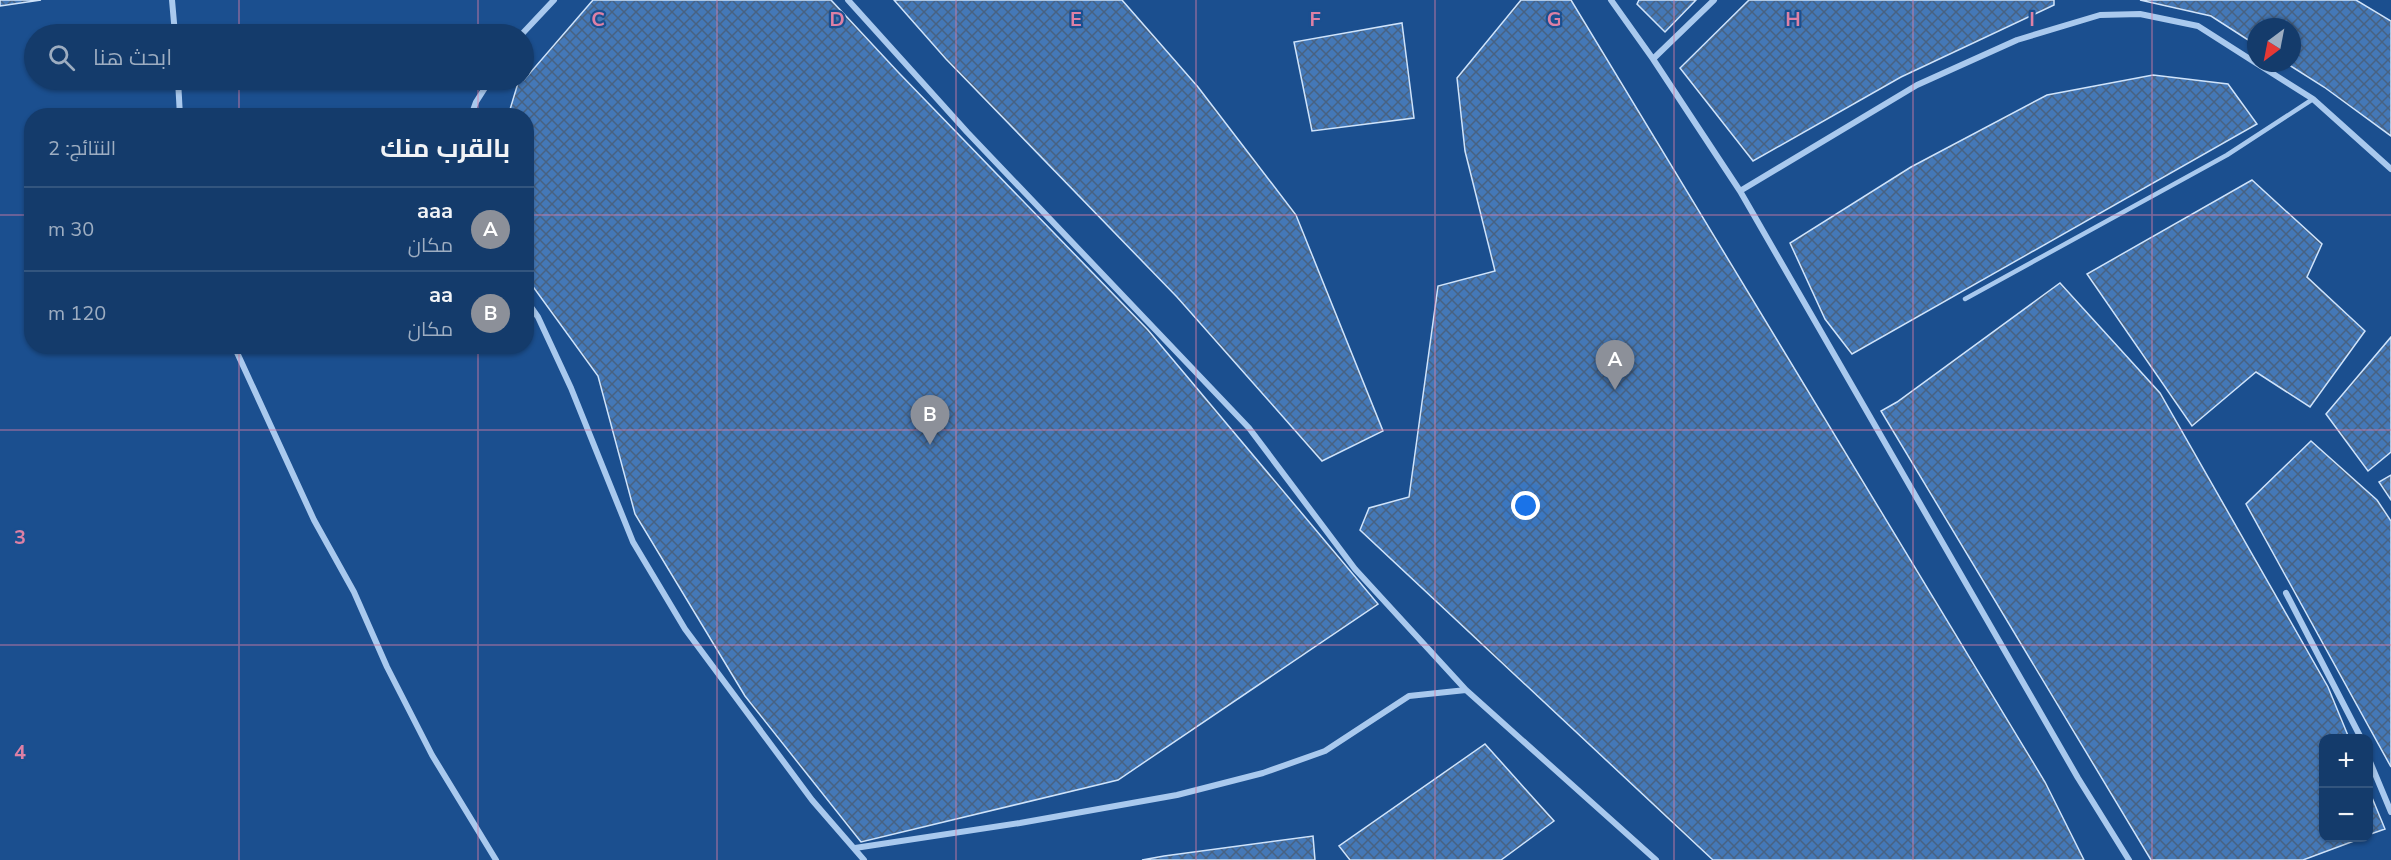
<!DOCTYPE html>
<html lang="ar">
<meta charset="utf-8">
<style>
:root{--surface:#143b6b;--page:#214673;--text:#f1f3f6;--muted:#9dadc1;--line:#33557e;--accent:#8c9099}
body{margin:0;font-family:"Nunito Sans",Cairo,sans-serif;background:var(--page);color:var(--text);direction:rtl}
.controls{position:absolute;right:18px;bottom:18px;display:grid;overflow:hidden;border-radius:12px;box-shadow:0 2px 4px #0004}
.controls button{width:54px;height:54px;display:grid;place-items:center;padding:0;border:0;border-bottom:2px solid var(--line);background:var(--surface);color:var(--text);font:30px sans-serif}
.compass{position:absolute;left:2247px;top:18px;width:54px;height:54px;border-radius:50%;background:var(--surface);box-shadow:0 2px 4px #0004;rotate:212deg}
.you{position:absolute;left:1526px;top:506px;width:21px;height:21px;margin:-15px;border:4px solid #fff;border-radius:50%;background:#1a73e8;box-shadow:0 0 0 9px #1a73e833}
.badge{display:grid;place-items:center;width:39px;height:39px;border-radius:50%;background:var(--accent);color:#fff;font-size:20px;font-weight:700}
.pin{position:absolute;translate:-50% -50px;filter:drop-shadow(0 2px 3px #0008)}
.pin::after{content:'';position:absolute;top:32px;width:21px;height:18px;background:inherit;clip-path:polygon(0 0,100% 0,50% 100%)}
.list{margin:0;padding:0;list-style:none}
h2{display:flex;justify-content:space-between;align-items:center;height:78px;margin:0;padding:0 24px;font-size:26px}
h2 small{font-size:20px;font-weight:400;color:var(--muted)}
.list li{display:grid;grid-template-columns:39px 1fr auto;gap:18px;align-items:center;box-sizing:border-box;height:84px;padding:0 24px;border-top:2px solid var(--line)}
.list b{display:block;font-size:22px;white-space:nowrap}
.list p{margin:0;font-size:20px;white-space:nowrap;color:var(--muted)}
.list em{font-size:20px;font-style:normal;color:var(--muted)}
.icon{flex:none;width:33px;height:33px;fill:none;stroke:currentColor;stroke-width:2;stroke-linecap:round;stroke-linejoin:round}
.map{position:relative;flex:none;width:2391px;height:860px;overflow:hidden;direction:ltr}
.search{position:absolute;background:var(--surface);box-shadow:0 2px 4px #0004;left:24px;top:24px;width:510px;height:66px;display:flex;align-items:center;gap:15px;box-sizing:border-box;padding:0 21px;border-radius:33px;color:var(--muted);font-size:22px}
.panel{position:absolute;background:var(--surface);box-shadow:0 2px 4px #0004;left:24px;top:108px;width:510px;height:246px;border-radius:24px;direction:rtl}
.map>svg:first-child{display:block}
</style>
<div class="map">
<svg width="2391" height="860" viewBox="0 0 2391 860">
<defs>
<pattern id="building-cross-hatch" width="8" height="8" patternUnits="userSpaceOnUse" patternTransform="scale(1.5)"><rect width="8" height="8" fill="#4478b7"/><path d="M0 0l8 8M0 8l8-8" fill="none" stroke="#486282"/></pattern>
</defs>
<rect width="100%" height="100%" fill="#1b4f8f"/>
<path fill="url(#building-cross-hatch)" stroke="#cfe3fa" stroke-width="1.5" d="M0,0H41L0,6Z
M593,0H831L899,73L1148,330L1378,604L1118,780L861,842L745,696L635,514L598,376L526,277V116H508L518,83L524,80Z
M894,0H1122L1198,87L1296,215L1383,431L1322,461L1177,297L946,59Z
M1521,0H1571L2045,782L2084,860H1713L1360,530L1369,508L1409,497L1438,286L1495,271L1465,151L1457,78Z
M1639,0H1696L1665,32L1637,4Z
M1749,0H2054V5L1901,77L1753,161L1680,68Z
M2140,0H2356L2391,21V136L2324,87L2286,63H2292V27H2256V45L2211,16Z
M1402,23L1414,118L1312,131L1294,42Z
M2153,75L2228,84L2257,124L1852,354L1825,319L1790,243L1911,167L2047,95Z
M2252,180L2322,244L2307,277L2365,331L2310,407L2256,372L2192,426L2087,274Z
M2060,283L2160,393L2328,687L2349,738H2324V838H2362L2303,860H2151L1881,411L1897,402Z
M2391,337V452L2368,471L2326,414Z
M2311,441L2377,500L2391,521V767L2246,504Z
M2391,475V500L2379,482Z
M1485,744L1554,821L1501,860H1350L1339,846Z
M2368,788L2385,829L2368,835Z
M1313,836L1315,860H1142L1164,856Z"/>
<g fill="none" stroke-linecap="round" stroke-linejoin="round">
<path stroke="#a9c9ee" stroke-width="4.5" d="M1965,299L2227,155L2313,99"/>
<path stroke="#a9c9ee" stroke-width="6" d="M172,0L175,34
M848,0L967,132L1249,428L1355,569L1466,690L1656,860
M1611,0L1653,59L1740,191L2078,778L2129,860
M522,34L554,0
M1653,59L1714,0
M2256,63L2313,99L2391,169
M178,80L180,116
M471,116L476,102L490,80
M1740,191L1917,85L2017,40L2100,15L2140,14L2198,26L2256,63
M526,300L538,317L571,388L633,542L685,629L812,800L864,860
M234,346L314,520L354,592L387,667L432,755L496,860
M2286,593L2361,738
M2368,757L2391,812
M855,848L1020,823L1177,795L1263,773L1325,751L1409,696L1466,690"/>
</g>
<path fill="none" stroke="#dd80a5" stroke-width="1.5" stroke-opacity="0.55" d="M239,0V34M478,0V34M717,0V860M956,0V860M1196,0V860M1435,0V860M1674,0V860M1913,0V860M2152,0V860M239,80V116M478,80V116M0,215H32M526,215H2391M239,346V860M478,346V860M0,430H2391M0,645H2391"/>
<g font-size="20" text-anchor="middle" font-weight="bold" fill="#dd80a5" stroke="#1b4f8f" stroke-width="4.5" stroke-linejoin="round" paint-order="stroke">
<text x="598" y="26">C</text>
<text x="837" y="26">D</text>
<text x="1076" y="26">E</text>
<text x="1315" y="26">F</text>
<text x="1554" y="26">G</text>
<text x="1793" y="26">H</text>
<text x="2032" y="26">I</text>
<text x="20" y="544">3</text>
<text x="20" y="759">4</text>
</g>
</svg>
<div class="controls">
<button>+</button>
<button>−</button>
</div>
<svg class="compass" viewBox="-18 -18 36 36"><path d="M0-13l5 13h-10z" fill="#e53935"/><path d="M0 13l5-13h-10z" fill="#9dadc1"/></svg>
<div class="you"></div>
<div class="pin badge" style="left:1615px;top:390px">A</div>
<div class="pin badge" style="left:930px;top:445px">B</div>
<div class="search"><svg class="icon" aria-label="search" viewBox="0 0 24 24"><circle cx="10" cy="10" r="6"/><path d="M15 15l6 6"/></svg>ابحث هنا</div>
<section class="panel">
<h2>بالقرب منك<small>النتائج: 2</small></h2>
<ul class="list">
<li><span class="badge">A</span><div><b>aaa</b><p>مكان</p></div><em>30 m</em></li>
<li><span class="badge">B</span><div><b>aa</b><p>مكان</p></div><em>120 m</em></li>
</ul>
</section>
</div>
